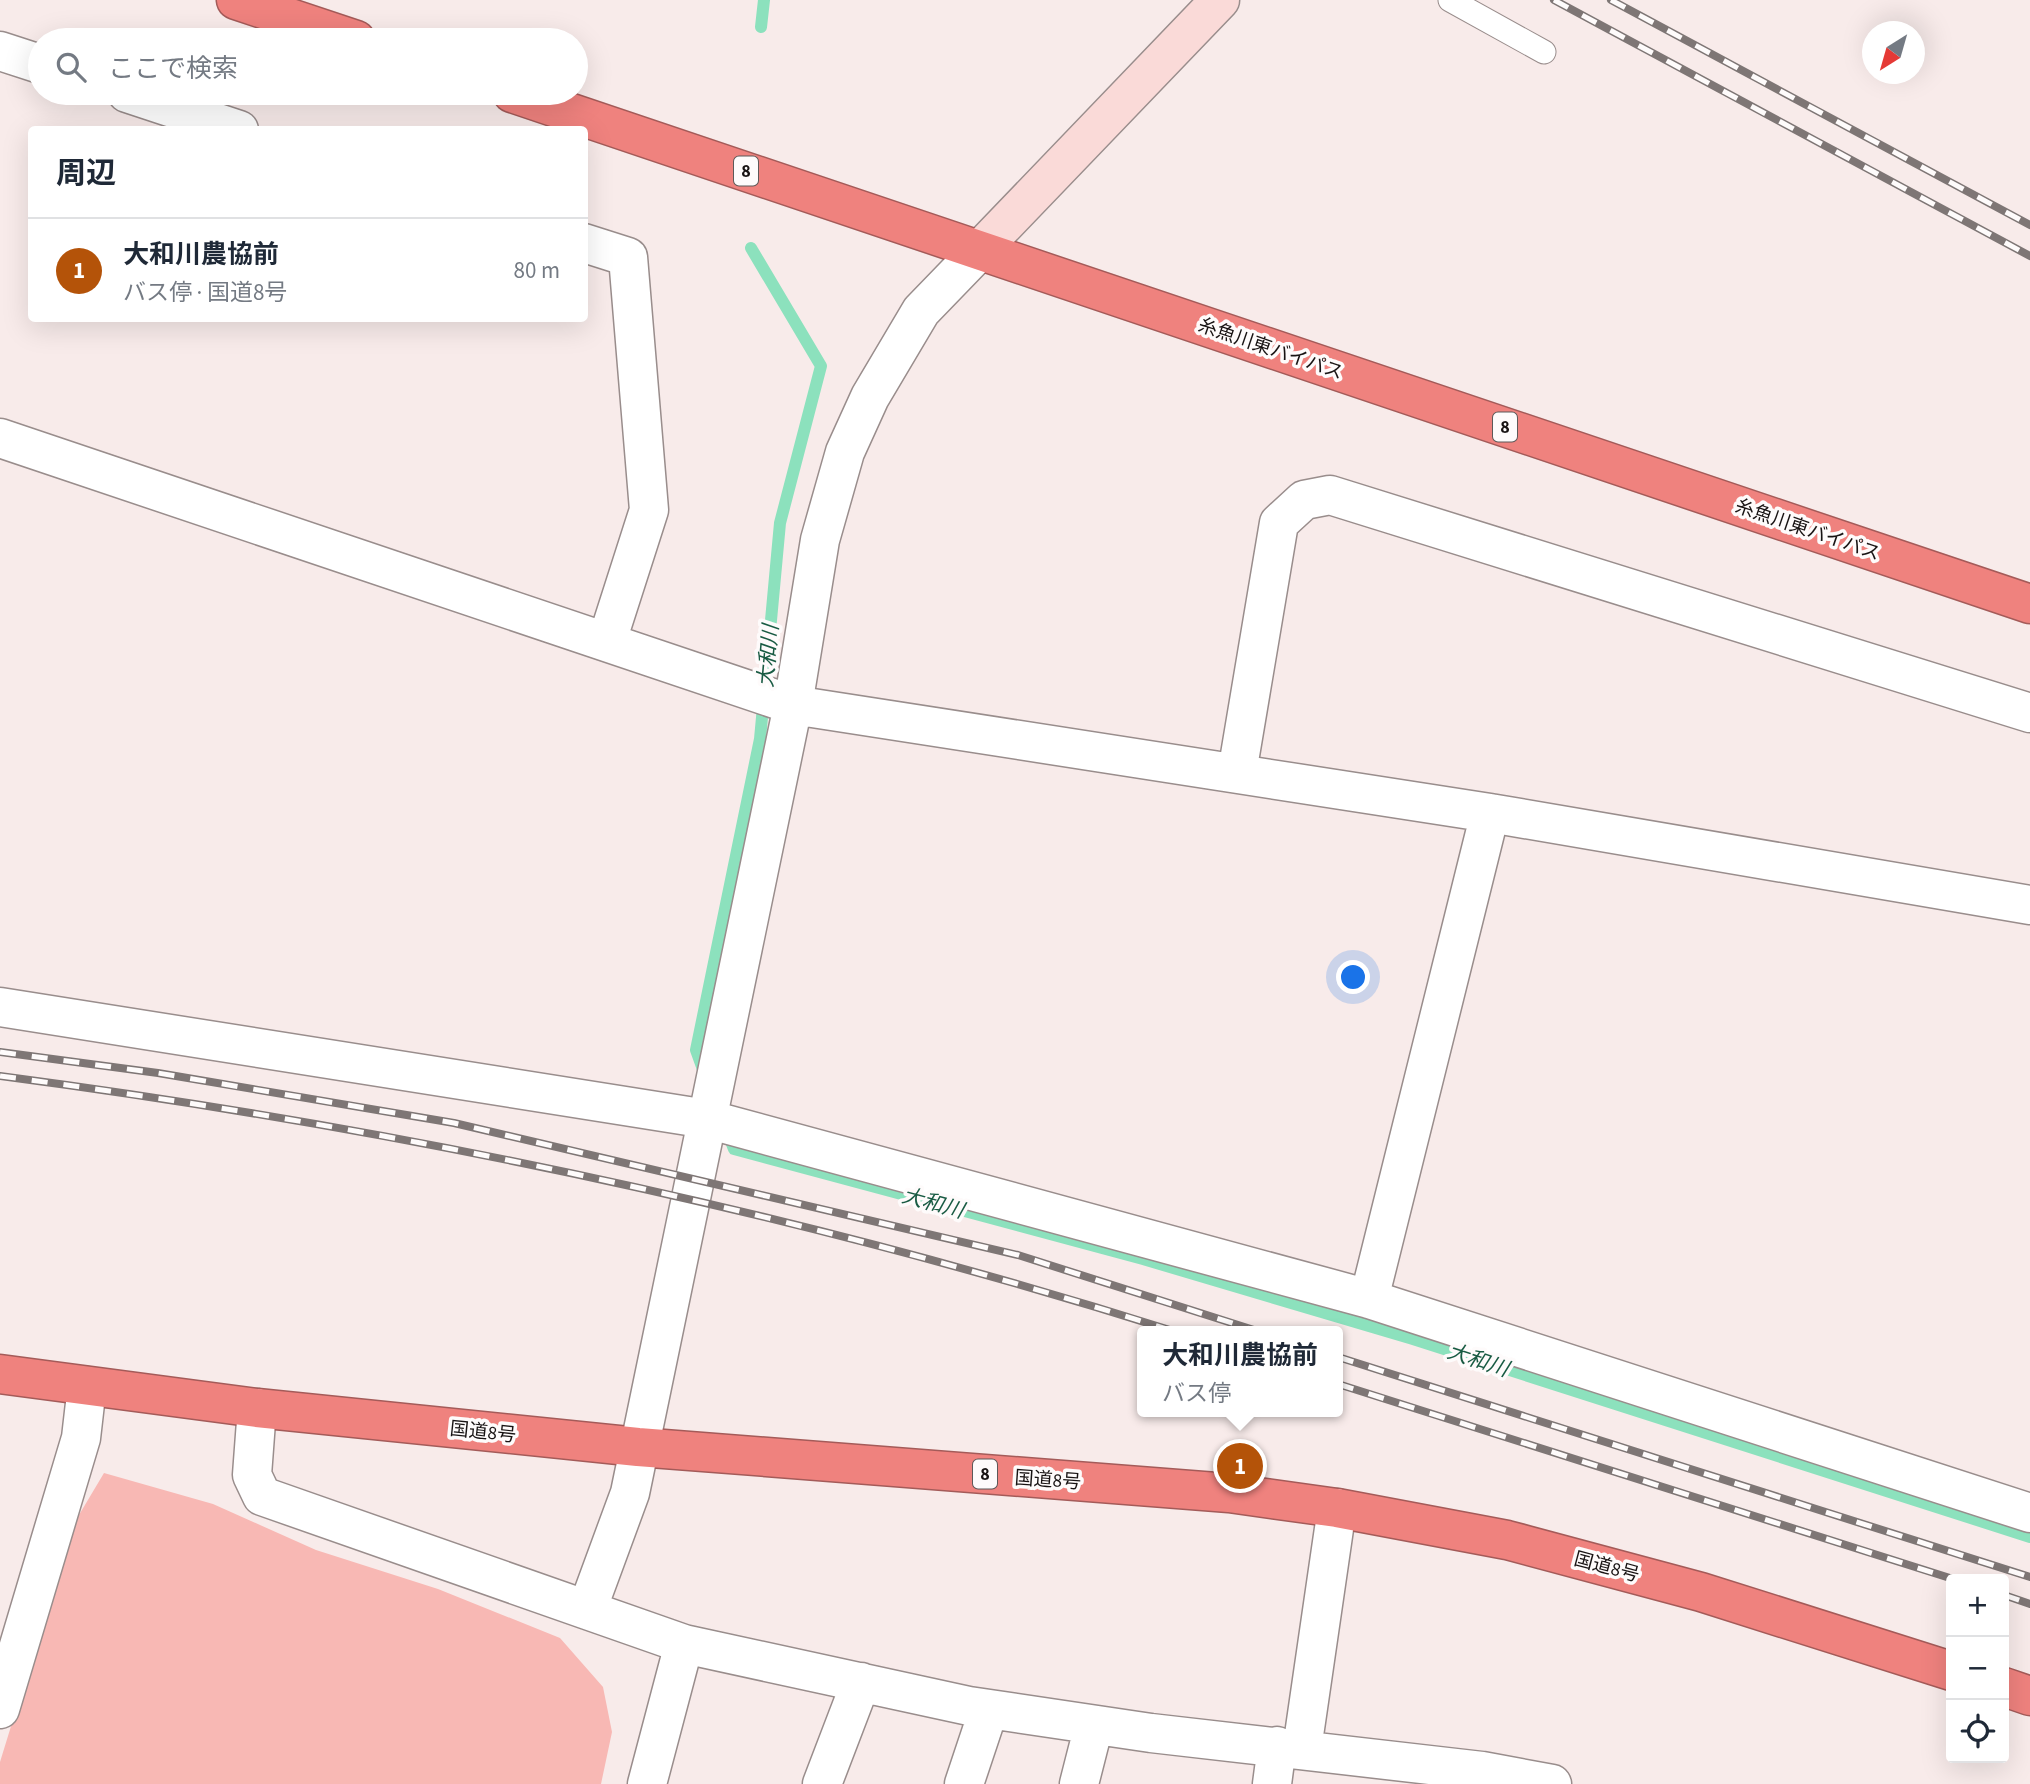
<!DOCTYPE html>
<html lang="ja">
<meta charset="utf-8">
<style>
:root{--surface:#fff;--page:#f2f2f3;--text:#1f2937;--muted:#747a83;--line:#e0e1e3;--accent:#b45309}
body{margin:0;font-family:"Source Sans 3","Noto Sans JP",sans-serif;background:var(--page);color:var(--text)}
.controls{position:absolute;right:21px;bottom:21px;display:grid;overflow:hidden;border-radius:7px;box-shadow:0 7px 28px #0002}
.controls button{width:63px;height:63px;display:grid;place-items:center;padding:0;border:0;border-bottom:2px solid var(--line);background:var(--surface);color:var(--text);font:35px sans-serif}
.compass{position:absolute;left:1862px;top:21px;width:63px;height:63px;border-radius:50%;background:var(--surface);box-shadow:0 7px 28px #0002;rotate:217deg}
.you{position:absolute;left:1354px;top:978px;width:24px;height:24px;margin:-18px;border:5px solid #fff;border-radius:50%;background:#1a73e8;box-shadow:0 0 0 10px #1a73e833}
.badge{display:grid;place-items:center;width:46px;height:46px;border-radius:50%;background:var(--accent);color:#fff;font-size:23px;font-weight:700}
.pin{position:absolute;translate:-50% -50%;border:4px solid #fff;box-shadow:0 2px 7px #0006}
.popup{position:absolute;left:1137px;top:1326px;width:206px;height:91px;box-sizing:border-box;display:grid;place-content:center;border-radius:7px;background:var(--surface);filter:drop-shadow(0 2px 5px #0005);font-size:23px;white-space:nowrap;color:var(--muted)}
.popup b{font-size:26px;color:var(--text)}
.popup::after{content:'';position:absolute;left:50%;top:100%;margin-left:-14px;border:14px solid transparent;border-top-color:var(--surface)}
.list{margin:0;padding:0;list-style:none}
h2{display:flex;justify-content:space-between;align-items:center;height:91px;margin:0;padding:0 28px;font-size:30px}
h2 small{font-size:23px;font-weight:400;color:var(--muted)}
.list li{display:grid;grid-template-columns:46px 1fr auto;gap:21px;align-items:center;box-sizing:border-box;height:105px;padding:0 28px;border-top:2px solid var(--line)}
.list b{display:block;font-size:26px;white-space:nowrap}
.list p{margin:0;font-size:23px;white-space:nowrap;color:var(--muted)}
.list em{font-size:23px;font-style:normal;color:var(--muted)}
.icon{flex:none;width:38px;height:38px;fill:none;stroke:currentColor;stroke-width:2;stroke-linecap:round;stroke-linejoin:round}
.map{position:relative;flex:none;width:2030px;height:1784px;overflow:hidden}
.search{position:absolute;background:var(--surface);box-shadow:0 7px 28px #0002;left:28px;top:28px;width:560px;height:77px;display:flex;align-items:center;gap:18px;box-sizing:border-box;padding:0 24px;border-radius:38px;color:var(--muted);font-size:26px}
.panel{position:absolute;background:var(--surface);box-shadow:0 7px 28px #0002;left:28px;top:126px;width:560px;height:196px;border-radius:7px}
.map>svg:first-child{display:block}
</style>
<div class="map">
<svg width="2030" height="1784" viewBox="0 0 2030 1784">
<rect width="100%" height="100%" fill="#f8ebea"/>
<path fill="#f8b8b4" d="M104,1473L213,1504L316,1550L438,1589L560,1638L603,1687L612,1732L601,1784H0V1762L73,1525Z"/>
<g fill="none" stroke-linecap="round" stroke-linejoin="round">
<path stroke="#8ce1bd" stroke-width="12" d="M761,27L764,0
M705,1075L696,1050L760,739L780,523L821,366L751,248
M727,1131L734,1149L1143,1259L1413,1339L2030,1537"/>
<defs>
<path id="lane" d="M1450,0L1544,52"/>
<path id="street" d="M0,51L40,64
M127,93L239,130
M584,243L628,257L649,510L607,641
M0,438L793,705L1490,813L2030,905
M1237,773L1279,523L1304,500L1330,495L2030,713
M0,1007L707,1119L1369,1299L2030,1513
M1369,1299L1490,813
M257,1408L252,1475L262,1496L684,1644L969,1706L1151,1733L1482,1771L1552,1784
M587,1610L630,1493L793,705L820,540L845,452L870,397L921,311L980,250
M0,1709L81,1438L87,1386
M1302,1749L1337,1508
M647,1784L684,1644
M822,1784L861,1682
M964,1784L989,1709
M1079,1784L1094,1725
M1272,1784L1277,1746"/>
<path id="secondary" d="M980,250L1220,0"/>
<path id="highway" d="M236,0L356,40
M512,93L2030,604
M0,1374L257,1408L638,1447L1229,1493L1337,1508L1507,1540L1701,1592L1951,1671
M2004,1687L2030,1696"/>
</defs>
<use href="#lane" stroke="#998d8c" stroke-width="25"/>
<use href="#street" stroke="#998d8c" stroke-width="41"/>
<use href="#secondary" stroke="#998d8c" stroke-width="41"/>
<use href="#highway" stroke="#a45b59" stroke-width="41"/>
<use href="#lane" stroke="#fff" stroke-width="23"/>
<use href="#street" stroke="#fff" stroke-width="38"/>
<use href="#secondary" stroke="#fadad8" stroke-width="38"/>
<use href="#highway" stroke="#ef827e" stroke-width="38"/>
<defs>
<path id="rail" d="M1554,0L2030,256
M1611,0L2030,225
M0,1052L158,1073L454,1123L1018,1255L1257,1331
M0,1076C397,1128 791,1210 1173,1331
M1338,1357L2030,1577
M1338,1384L1953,1579
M2004,1595L2030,1604"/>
</defs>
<use href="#rail" stroke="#7e7675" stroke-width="8"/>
<use href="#rail" stroke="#fefbfb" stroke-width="5" stroke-dasharray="16" stroke-linecap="butt"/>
</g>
<g text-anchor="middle" stroke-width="7" stroke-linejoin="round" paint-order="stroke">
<g fill="#fefbfb" stroke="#5d5959" stroke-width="2">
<rect x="734" y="156.5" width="24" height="29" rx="5"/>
<rect x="1493" y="412.5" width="24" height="29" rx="5"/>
<rect x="973" y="1459.5" width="24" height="29" rx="5"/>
</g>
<g font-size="18" font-weight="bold" fill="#181313">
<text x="746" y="177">8</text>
<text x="1505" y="433">8</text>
<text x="985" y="1480">8</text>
</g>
<g font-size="19" fill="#181313" stroke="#fefbfb">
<text transform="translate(1271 348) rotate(19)" y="7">糸魚川東バイパス</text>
<text transform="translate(1808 529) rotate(19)" y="7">糸魚川東バイパス</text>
<text transform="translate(483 1431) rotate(6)" y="7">国道8号</text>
<text transform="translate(1048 1479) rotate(4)" y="7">国道8号</text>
<text transform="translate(1607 1566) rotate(15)" y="7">国道8号</text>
</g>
<g font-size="21" font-style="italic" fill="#195b43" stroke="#fefbfb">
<text transform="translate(768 656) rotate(-85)" y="7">大和川</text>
<text transform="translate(933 1203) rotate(15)" y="7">大和川</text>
<text transform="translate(1478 1360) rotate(18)" y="7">大和川</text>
</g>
</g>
</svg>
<div class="controls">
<button>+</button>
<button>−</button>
<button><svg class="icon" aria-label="locate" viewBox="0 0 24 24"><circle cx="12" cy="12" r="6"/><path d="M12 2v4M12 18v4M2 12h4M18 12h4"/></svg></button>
</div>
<svg class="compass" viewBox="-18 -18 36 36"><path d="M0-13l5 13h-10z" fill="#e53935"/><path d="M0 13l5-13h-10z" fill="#747a83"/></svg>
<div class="you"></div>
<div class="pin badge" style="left:1240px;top:1466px">1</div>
<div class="popup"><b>大和川農協前</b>バス停</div>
<div class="search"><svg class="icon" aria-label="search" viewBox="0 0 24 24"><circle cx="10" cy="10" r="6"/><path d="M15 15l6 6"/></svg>ここで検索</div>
<section class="panel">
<h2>周辺<small></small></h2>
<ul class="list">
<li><span class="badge">1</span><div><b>大和川農協前</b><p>バス停 · 国道8号</p></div><em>80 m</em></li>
</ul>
</section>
</div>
